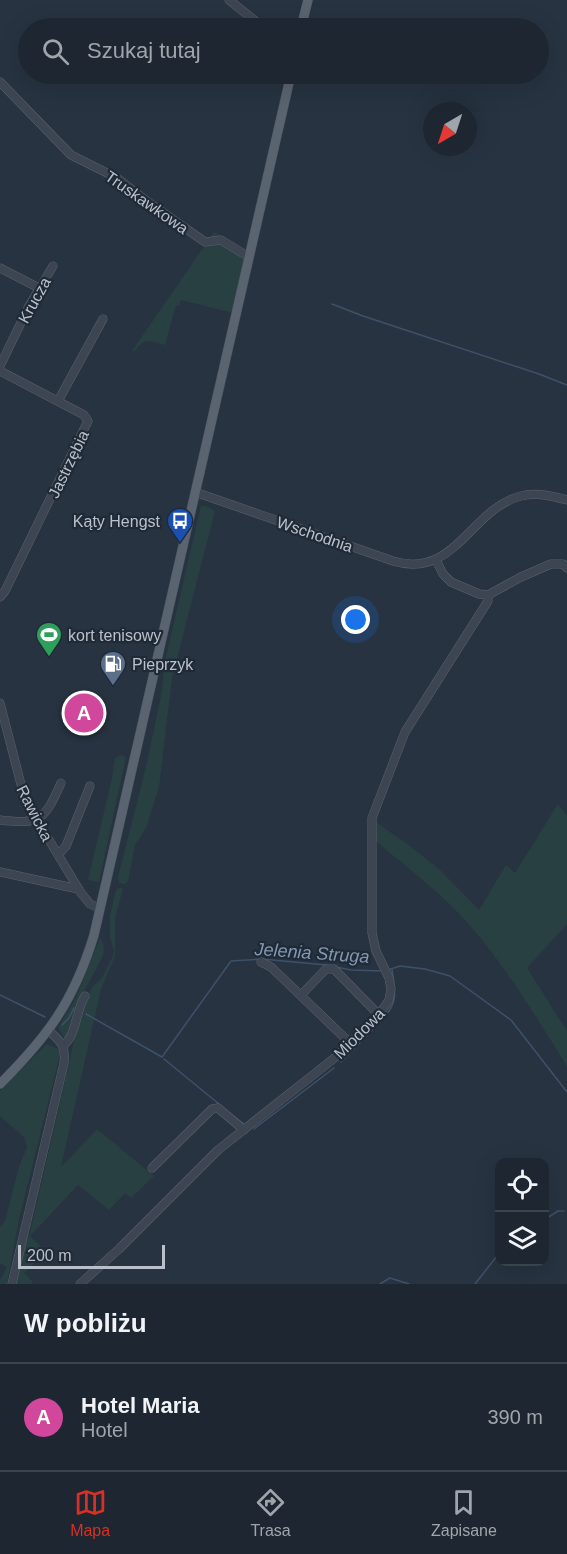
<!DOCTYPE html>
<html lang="pl">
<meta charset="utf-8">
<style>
:root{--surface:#1d2631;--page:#2a323d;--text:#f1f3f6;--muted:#a0a5ab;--line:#3b434d;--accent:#d93025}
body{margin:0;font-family:Helvetica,sans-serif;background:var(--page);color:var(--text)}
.controls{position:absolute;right:18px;bottom:18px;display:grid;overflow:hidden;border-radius:12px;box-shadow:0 6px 24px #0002}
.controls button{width:54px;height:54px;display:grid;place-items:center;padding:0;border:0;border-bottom:2px solid var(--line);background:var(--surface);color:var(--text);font:30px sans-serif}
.compass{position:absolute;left:423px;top:102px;width:54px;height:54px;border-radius:50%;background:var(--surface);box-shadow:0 6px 24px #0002;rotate:219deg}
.scale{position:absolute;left:18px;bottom:15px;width:147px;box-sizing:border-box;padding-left:6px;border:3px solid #b9c0cb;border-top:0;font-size:16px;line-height:21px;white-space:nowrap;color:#b9c0cb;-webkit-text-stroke:4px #202a37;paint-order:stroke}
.you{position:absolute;left:356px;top:620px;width:21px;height:21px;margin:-15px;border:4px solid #fff;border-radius:50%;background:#1a73e8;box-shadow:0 0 0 9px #1a73e833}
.badge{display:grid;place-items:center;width:39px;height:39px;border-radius:50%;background:var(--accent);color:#fff;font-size:20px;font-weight:700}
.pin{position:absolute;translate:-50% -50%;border:3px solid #fff;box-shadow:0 2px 6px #0006}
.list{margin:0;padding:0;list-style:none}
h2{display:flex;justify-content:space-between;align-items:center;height:78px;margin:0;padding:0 24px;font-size:26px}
h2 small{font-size:20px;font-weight:400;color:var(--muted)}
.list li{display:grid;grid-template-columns:39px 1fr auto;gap:18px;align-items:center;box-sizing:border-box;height:108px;padding:0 24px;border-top:2px solid var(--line)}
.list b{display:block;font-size:22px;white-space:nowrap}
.list p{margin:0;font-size:20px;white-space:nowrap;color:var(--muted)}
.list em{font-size:20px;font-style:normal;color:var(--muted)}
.icon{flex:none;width:33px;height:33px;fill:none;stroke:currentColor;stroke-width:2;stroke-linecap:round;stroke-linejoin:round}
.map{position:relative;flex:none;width:567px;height:1284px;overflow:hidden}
.search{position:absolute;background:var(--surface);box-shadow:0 6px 24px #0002;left:18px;right:18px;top:18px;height:66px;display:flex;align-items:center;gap:15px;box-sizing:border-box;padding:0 21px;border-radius:33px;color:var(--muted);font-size:22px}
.sheet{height:186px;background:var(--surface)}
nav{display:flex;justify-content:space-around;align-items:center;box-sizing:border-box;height:84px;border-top:2px solid var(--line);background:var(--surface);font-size:16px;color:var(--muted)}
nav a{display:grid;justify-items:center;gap:3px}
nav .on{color:var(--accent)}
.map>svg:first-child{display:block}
</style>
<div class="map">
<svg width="567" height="1284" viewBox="0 0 567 1284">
<rect width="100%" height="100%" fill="#273341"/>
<path fill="#294042" d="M214,232L239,248L245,260L233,311L229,312L181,300L179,306L176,305L165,345C150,341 145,337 135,351H132Z
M201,506H206L215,511L172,678L159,787L146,828L135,845L128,881L125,884L119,883L118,877L146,767L161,696L165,661Z
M121,755L126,757L99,882L88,880L112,778L115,758Z
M558,804L567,816V924L527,968L567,1031V1066C537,1019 508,969 471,927C442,893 406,867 372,838L373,820L414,849L441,871L479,910L506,865L515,873Z
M119,888H123L115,919V956L101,989L61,1167L97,1129L154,1176L131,1198L125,1193L109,1210L78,1185L30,1236L47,1252L24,1273L33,1282L32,1284H16L25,1239L29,1237L81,1011L93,986L102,978L113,956L114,951L110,938V915L116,890Z
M100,938L104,946L103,956L79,1001L66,1040L58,1028L76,998Z
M47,1044L58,1049L60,1055L19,1219L7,1284H0V1280L7,1267L0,1263V1227L5,1221L19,1167L27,1147L24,1137L0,1116V1091Z"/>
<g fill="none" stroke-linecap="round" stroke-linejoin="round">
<path stroke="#3e516a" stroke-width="1.5" d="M332,304L363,316L539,374L567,385
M336,967L351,970L382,971
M388,970L400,966L425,969L450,976L511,1020L567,1092
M0,995L45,1017
M86,1014L162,1057L231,961L262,959L326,965
M386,1015C399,1000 394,988 392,969
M62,1025L69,1018L74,1008
M164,1059L219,1104
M341,1062L380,1022
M230,1113L245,1125
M254,1129L334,1068
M544,1220L558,1211H564
M380,1284L390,1278L409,1284
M475,1284L500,1252"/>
<defs>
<path id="minor" d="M229,0L264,28
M0,82L71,155L117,178L148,202L205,242L221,240L244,254L249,255
M0,268L39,288
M0,366L29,306L53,266
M0,371L84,415L88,421L5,591L0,597
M58,401L103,319
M195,492L393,561C455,580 470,509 521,496C536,492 552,496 567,500
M436,560L443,574L451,582L479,594L488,595L521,577L551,564H563L567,568
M0,703L25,800L81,893L90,904L99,908
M0,820C41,825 45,819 61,783
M58,855L66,846L90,786
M0,872L78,889
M261,962L271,967L350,1043
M301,995L326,969H334L379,1015
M63,1045C76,1038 76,1009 85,996
M152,1168L212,1109L218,1108L244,1130
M12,1284L64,1063C66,1047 61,1041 49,1031
M80,1284L119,1249L218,1150L337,1056L381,1012L389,1000L391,989L389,978L376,951L372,933V818L405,732L488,601V595"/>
<path id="major" d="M301,28L308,0
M0,1084C48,1036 74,1001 94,935L291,74"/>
</defs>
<use href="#minor" stroke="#5a636f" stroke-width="9"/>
<use href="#major" stroke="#454e5b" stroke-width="10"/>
<use href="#minor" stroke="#3c4551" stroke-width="8"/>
<use href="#major" stroke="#5a6471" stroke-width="9"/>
</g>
<defs>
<symbol id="bus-pin" viewBox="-11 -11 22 30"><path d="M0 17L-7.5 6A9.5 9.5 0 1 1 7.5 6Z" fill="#1a4fb4" stroke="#202a37"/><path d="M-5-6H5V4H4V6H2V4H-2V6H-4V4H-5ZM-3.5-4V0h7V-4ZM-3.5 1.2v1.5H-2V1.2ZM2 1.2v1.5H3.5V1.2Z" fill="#fff"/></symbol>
<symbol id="stadium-pin" viewBox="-11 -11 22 30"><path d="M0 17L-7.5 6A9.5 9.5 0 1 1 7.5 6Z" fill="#2e9e5b" stroke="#202a37"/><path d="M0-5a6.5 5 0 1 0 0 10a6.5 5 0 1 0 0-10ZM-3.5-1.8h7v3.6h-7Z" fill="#fff"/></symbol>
<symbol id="fuel-pin" viewBox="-11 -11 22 30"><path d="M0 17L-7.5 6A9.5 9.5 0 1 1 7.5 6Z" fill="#5c6f8a" stroke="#202a37"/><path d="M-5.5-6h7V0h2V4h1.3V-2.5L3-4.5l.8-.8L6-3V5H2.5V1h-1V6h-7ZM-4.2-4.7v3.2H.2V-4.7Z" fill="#fff"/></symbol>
</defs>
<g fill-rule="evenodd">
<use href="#bus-pin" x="165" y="506" width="30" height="40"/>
<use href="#stadium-pin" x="34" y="620" width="30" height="40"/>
<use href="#fuel-pin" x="98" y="649" width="30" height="40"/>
</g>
<g text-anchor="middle" stroke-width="4.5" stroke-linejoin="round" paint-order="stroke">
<g font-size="16" fill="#b9c0cb" stroke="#202a37">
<text transform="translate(147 202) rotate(35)" y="6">Truskawkowa</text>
<text transform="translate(34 300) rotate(-61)" y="6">Krucza</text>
<text transform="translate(68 464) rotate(-64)" y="6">Jastrzębia</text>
<text transform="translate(315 534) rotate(19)" y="6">Wschodnia</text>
<text transform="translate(35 813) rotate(63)" y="6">Rawicka</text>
<text transform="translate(359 1033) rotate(-45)" y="6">Miodowa</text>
</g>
<g font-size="16" fill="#b9c0cb" stroke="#202a37" text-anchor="start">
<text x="160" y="527" text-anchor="end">Kąty Hengst</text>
<text x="68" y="641">kort tenisowy</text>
<text x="132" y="670">Pieprzyk</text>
</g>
<g font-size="18" font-style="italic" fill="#8197b2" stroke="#202a37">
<text transform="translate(312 953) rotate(4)" y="6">Jelenia Struga</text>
</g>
</g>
</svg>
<div class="controls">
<button><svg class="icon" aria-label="locate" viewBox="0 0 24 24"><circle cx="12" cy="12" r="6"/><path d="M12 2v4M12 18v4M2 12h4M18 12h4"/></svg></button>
<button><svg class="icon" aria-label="layers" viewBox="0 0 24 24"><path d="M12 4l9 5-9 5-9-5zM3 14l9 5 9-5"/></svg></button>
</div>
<svg class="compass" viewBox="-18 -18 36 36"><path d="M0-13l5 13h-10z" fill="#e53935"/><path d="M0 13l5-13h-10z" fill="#a0a5ab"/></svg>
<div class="scale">200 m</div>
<div class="you"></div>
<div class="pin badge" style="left:84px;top:713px;background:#d1479c">A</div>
<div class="search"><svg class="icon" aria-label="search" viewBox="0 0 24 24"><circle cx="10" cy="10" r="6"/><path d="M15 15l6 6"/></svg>Szukaj tutaj</div>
</div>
<section class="sheet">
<h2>W pobliżu<small></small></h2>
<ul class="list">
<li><span class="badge" style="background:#d1479c">A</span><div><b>Hotel Maria</b><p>Hotel</p></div><em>390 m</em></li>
</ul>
</section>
<nav>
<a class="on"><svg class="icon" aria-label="map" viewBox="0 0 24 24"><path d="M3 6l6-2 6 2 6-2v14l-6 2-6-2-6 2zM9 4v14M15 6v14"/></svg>Mapa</a>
<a><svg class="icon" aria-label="directions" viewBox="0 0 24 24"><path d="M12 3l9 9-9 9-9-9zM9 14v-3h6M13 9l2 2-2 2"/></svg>Trasa</a>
<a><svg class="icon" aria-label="saved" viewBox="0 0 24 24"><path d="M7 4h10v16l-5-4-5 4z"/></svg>Zapisane</a>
</nav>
